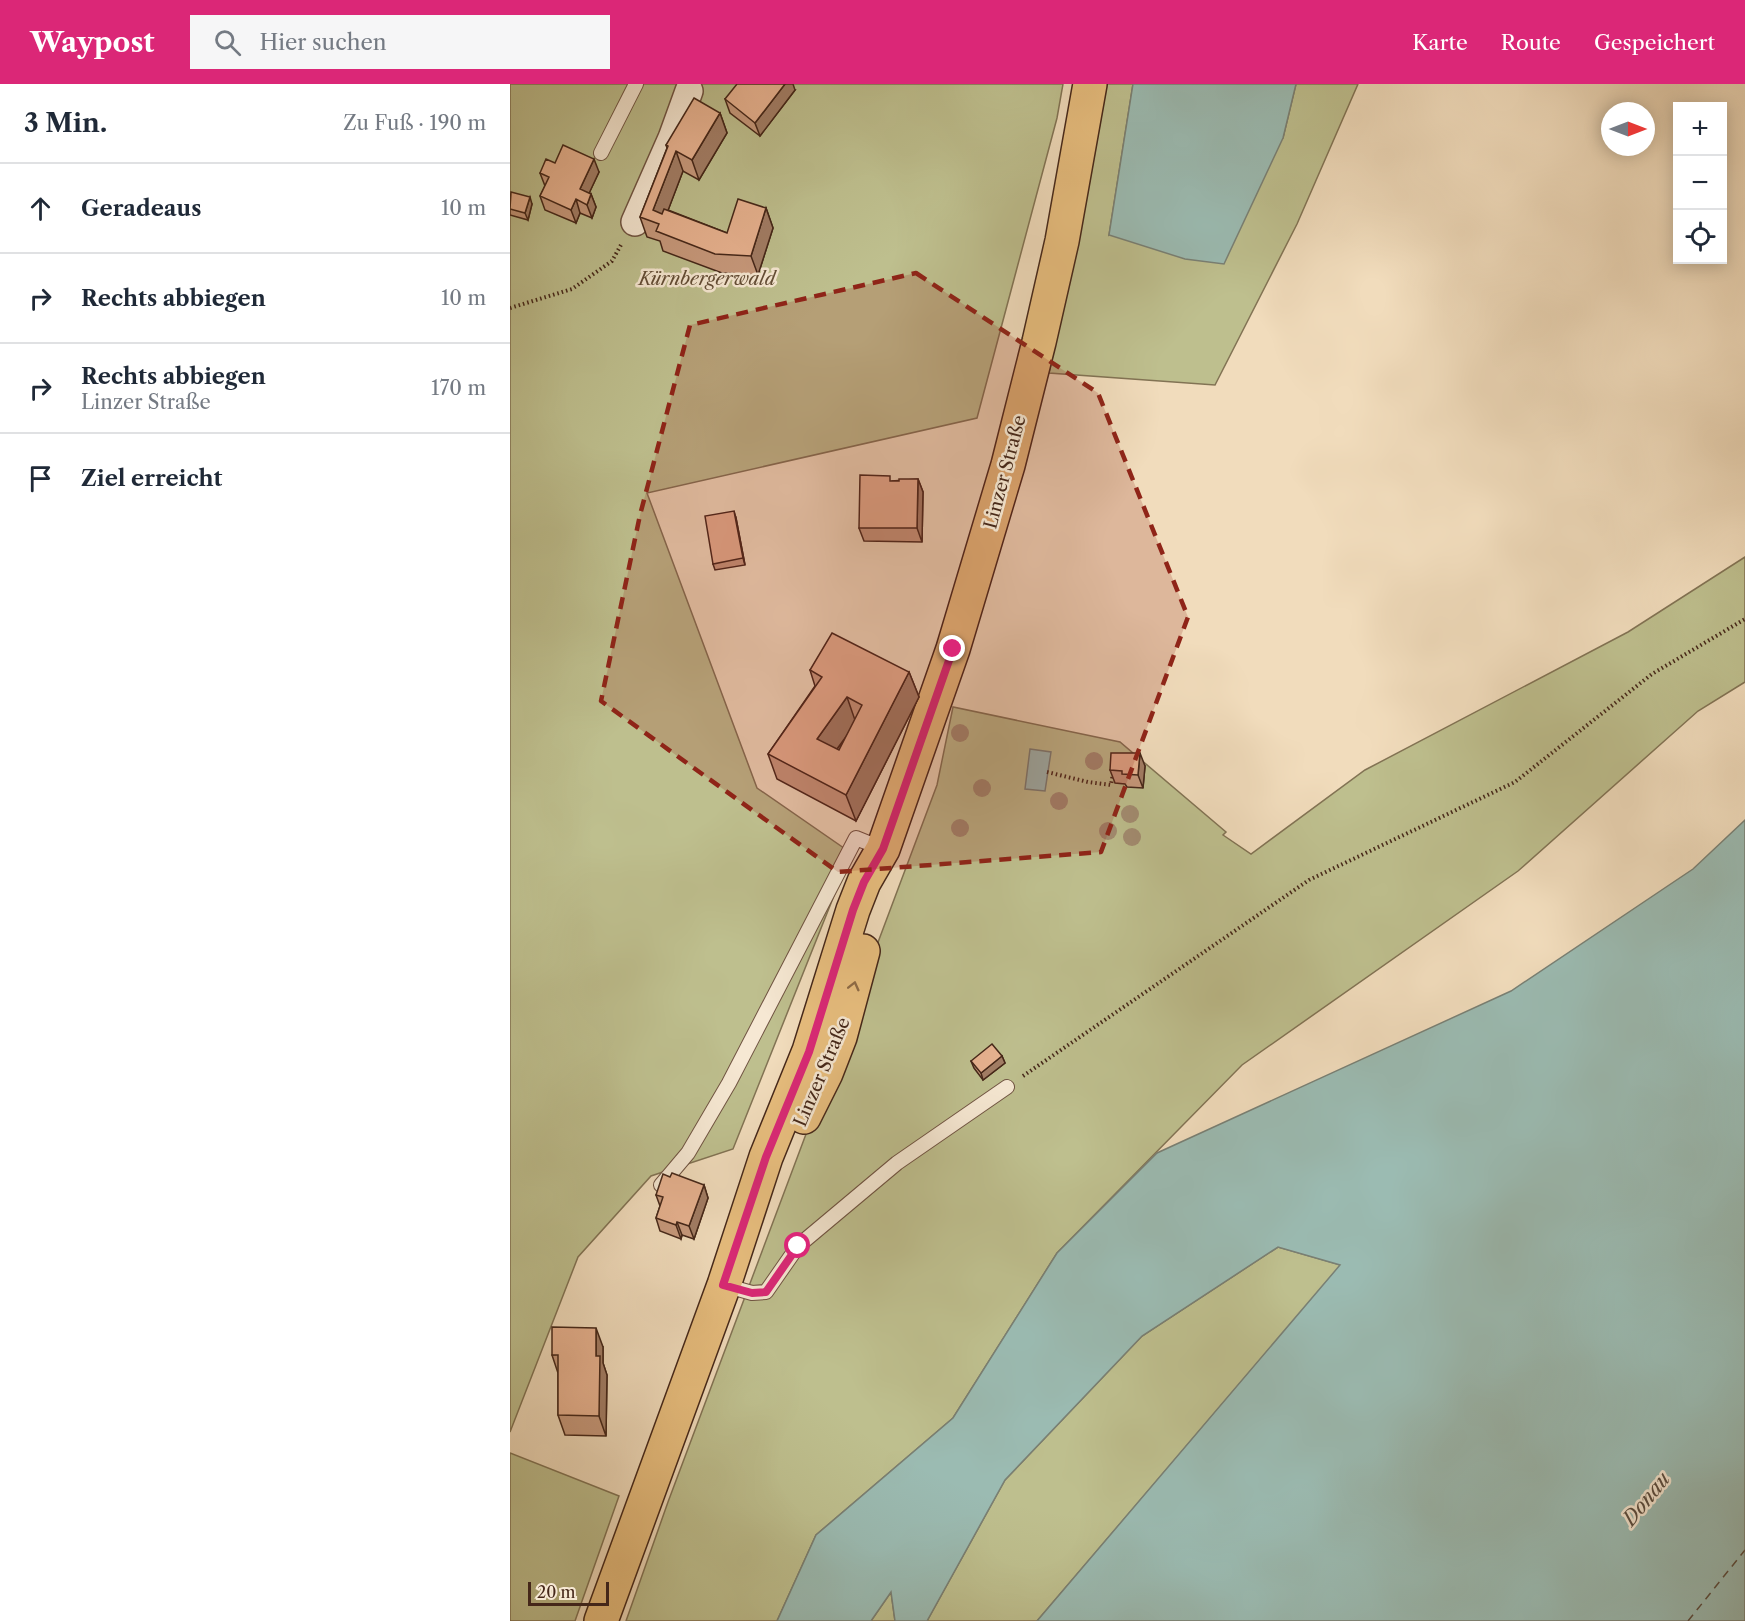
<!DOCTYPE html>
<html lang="de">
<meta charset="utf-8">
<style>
:root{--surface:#fff;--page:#f6f6f7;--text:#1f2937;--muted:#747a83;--line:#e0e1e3;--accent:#db2777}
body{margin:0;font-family:"Libre Caslon Text",serif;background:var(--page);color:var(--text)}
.controls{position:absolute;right:18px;top:18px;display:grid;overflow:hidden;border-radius:0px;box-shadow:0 3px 15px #0003}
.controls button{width:54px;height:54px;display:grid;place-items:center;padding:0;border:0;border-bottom:2px solid var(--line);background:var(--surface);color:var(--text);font:30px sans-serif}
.compass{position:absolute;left:1091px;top:18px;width:54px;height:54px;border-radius:50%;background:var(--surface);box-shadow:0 3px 15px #0003;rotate:90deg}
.scale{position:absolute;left:18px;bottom:15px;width:81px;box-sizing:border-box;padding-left:6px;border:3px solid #452719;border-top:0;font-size:16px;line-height:21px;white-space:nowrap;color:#452719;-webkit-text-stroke:4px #f6e8d3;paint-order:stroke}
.stop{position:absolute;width:18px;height:18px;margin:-14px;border:4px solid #db2777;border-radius:50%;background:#fff}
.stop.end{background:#db2777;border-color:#fff;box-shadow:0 2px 6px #0008}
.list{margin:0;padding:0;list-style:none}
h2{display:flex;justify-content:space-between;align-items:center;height:78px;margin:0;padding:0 24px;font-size:26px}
h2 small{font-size:20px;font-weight:400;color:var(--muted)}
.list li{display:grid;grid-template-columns:39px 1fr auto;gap:18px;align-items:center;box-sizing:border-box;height:90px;padding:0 24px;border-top:2px solid var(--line)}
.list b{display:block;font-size:22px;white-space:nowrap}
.list p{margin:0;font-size:20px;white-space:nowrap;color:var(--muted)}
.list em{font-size:20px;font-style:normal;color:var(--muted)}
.icon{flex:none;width:33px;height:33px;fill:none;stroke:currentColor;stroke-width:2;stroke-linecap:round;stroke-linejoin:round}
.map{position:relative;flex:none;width:1235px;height:1537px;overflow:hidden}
header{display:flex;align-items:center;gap:36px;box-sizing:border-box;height:84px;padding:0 30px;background:var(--accent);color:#fff}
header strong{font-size:28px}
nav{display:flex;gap:33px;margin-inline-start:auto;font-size:21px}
.search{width:420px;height:54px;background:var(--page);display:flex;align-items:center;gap:15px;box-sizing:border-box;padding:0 21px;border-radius:0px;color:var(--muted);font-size:22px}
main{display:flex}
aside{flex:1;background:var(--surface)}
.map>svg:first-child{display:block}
</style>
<header>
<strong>Waypost</strong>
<div class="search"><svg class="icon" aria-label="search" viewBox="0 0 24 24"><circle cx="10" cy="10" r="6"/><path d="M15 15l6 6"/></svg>Hier suchen</div>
<nav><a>Karte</a><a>Route</a><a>Gespeichert</a></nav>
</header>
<main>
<aside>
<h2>3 Min.<small>Zu Fuß · 190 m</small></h2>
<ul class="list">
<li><svg class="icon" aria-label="ahead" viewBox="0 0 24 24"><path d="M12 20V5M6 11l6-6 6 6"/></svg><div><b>Geradeaus</b></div><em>10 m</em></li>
<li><svg class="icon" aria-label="right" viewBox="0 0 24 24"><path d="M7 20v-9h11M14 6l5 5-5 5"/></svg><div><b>Rechts abbiegen</b></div><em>10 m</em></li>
<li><svg class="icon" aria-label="right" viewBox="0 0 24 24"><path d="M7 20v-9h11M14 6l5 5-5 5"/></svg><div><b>Rechts abbiegen</b><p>Linzer Straße</p></div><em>170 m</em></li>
<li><svg class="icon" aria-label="arrive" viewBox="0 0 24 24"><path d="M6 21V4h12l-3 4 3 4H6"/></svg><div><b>Ziel erreicht</b></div></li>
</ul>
</aside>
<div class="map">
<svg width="1235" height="1537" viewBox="0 0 1235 1537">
<rect width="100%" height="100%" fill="#f1dcbc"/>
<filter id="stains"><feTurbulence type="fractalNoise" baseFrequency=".00333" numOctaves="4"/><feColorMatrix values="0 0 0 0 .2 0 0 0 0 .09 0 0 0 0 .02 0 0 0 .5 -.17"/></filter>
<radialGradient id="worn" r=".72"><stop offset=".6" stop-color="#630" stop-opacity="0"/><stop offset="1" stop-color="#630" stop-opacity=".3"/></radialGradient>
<path fill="#bebf8e" stroke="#827354" stroke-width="1.5" d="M0,0H553L547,34L467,334L137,409L247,704L341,769L223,1065L141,1092L68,1173L0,1348Z
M597,0H623L599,151L773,54L786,0H848L787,140L705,301L539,289L575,123Z
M1235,473V598L1188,627L1008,787L732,981L547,1169L443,1334L306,1451L267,1537H116L158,1418L427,701L443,623L610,658L716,748L713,751L741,770L855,686L1118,548Z
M768,1163L831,1181L527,1537H417L495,1396L632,1252Z
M0,1369L109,1412L65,1537H0Z
M381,1508L385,1537H361Z"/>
<path fill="#9bbbb2" stroke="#798075" stroke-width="1.5" d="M623,0H786L773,54L714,180L675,175L599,151Z
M520,665L541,668L535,707L515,705Z
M1235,736V1537H527L830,1181L768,1163L632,1252L495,1396L417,1537H385L381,1508L361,1537H267L306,1451L443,1334L547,1169L647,1069L1001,907L1183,785Z"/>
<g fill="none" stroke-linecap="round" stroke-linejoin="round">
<path stroke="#5a4c3f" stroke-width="1.5" stroke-dasharray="8 6" stroke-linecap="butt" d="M1178,1537L1235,1466"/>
<defs>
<path id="service" d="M91,69L126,0
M151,1101L178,1069L219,999L346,754L373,765
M214,1201L242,1209L256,1208L288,1162L387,1079L497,1003"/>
<path id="minor" d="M125,138L162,54L179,7"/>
<path id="primary" d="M294,1033L316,989L330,953L353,867
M91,1537L214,1201L256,1073L299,967L343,826L354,798L373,765L443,565L498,381L529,258L552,157L580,0"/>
</defs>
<use href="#service" stroke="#705442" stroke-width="16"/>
<use href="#minor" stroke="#705442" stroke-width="30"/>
<use href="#primary" stroke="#452719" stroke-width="36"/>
<path stroke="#452719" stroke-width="4" stroke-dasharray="1.5 3" stroke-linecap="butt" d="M0,224L62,205L102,177L112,159
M537,688L578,698L601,701L603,689
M513,992L799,796L1005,698L1142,590L1235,535"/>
<use href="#service" stroke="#f6e8d3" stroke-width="14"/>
<use href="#minor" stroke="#f6e8d3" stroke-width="27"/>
<use href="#primary" stroke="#e8be7e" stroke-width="33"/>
</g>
<g fill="#a38d72">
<circle cx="450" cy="649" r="9"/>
<circle cx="584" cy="677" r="9"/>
<circle cx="472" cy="704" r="9"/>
<circle cx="549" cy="717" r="9"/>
<circle cx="620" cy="730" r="9"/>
<circle cx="450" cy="744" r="9"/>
<circle cx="598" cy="747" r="9"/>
<circle cx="622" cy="753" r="9"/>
</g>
<path fill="#c7997c" stroke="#452719" stroke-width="1.5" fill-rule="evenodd" d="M285,6L250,52L220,29L215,15Z
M210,29L217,49L189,96L173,87L158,126L217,149L256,124L263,144L248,191L212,189L153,167L150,157L137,153L130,133L157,64L156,61Z
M45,79L89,88L79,109L81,110L86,123L82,134L70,129L66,139L35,126L30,112L35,102L30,89Z
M0,110L22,120L18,136L0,131Z
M408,395L413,408L412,458L354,457L349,444L382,397Z
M226,434L235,481L205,486L203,480Z
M300,586L399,588L409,613L346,737L267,695L258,670L305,602ZM336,653L329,666L327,665Z
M635,682L633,704L617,703L615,700L605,699L600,686Z
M492,972L495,979L473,996L464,984L461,977Z
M194,1101L198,1114L184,1155L172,1151L171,1155L150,1147L146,1134L150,1122L146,1111Z
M93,1263V1279L97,1291L96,1352L55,1351L48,1331V1289L42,1271Z"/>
<path fill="#a27d65" stroke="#452719" stroke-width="1.5" d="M275,0H283L285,6L250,52L245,39Z
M210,29L217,49L189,96L182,76Z
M166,67L173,87L151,145L143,126Z
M84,75L89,88L75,118L70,105Z
M81,110L86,123L82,134L77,121Z
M20,113L22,120L18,136L15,129Z
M66,115L70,129L66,139L61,126Z
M256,124L263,144L248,191L241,172Z
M408,395L413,408L412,458L407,444Z
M224,427L226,434L235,481L233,474Z
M399,588L409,613L346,737L336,711Z
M337,613L346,639L316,680L307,655Z
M630,669L635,682L633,704L628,691Z
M492,972L495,979L473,996L471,989Z
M194,1101L198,1114L184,1155L179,1142Z
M167,1138L172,1151L171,1155L166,1141Z
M86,1244L93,1263V1279L97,1291L96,1352L89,1332L86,1272Z"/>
<path fill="#e7b290" stroke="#452719" stroke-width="1.5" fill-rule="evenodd" d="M227,0H275L245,39L215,15Z
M184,14L210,29L182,76L166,67L143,126L152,130L154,125L217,149L228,115L256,124L241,172L205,170L146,147L149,140L130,133L158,62L156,61Z
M53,61L84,75L70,105L81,110L77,121L66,115L61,126L30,112L39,93L30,89L36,75L45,79Z
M1,108L20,113L15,129L0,125Z
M350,391L380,392V397H389V395H408L407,444H349Z
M224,427L233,474L203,480L195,432Z
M322,549L399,588L336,711L258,670L312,593L300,586ZM337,613L352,621L329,666L307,655Z
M601,669H630L628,691L612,690V687L600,686Z
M482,960L492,972L471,989L461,977Z
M162,1089L194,1101L179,1142L167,1138L166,1141L146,1134L153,1113L146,1111L153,1090L160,1093Z
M42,1243L86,1244V1272H90L89,1332L48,1331V1271H42Z"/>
<defs><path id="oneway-chevron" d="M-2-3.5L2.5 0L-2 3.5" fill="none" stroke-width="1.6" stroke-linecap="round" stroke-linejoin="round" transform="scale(1.5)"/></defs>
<use stroke="#8e6b46" href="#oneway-chevron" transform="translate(344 902) rotate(-76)"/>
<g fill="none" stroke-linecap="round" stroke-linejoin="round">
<path stroke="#db2777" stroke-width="8" d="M288,1162L256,1208L242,1209L213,1201L256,1073L299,968L343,826L354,798L373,765L443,565"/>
</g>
<path fill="#8f2418" fill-opacity="0.2" stroke="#8f2418" stroke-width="4.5" stroke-dasharray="12 8" stroke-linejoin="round" d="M406,189L588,309L678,533L591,768L328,788L91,617L130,431L180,241Z"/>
<g text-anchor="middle" stroke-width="5" stroke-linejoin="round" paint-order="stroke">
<g font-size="18" font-style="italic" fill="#634d36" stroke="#f6e8d3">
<text x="197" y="201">Kürnbergerwald</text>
</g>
<g font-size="18" fill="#452719" stroke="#f6e8d3">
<text transform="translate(495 388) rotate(-75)" y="6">Linzer Straße</text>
<text transform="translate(312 988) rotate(-67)" y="6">Linzer Straße</text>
</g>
<g font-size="20" font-style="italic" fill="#5a4c3f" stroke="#f6e8d3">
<text transform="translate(1136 1415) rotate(-51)" y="7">Donau</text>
</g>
</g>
<rect width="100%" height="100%" filter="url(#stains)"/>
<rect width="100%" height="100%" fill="url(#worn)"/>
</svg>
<div class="controls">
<button>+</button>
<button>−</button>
<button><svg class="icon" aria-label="locate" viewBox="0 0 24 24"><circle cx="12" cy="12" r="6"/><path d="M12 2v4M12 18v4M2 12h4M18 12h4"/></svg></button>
</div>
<svg class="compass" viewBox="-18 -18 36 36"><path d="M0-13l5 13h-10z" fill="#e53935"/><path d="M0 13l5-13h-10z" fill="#747a83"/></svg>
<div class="scale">20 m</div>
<div class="stop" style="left:288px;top:1162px"></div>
<div class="stop end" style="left:443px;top:565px"></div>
</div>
</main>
